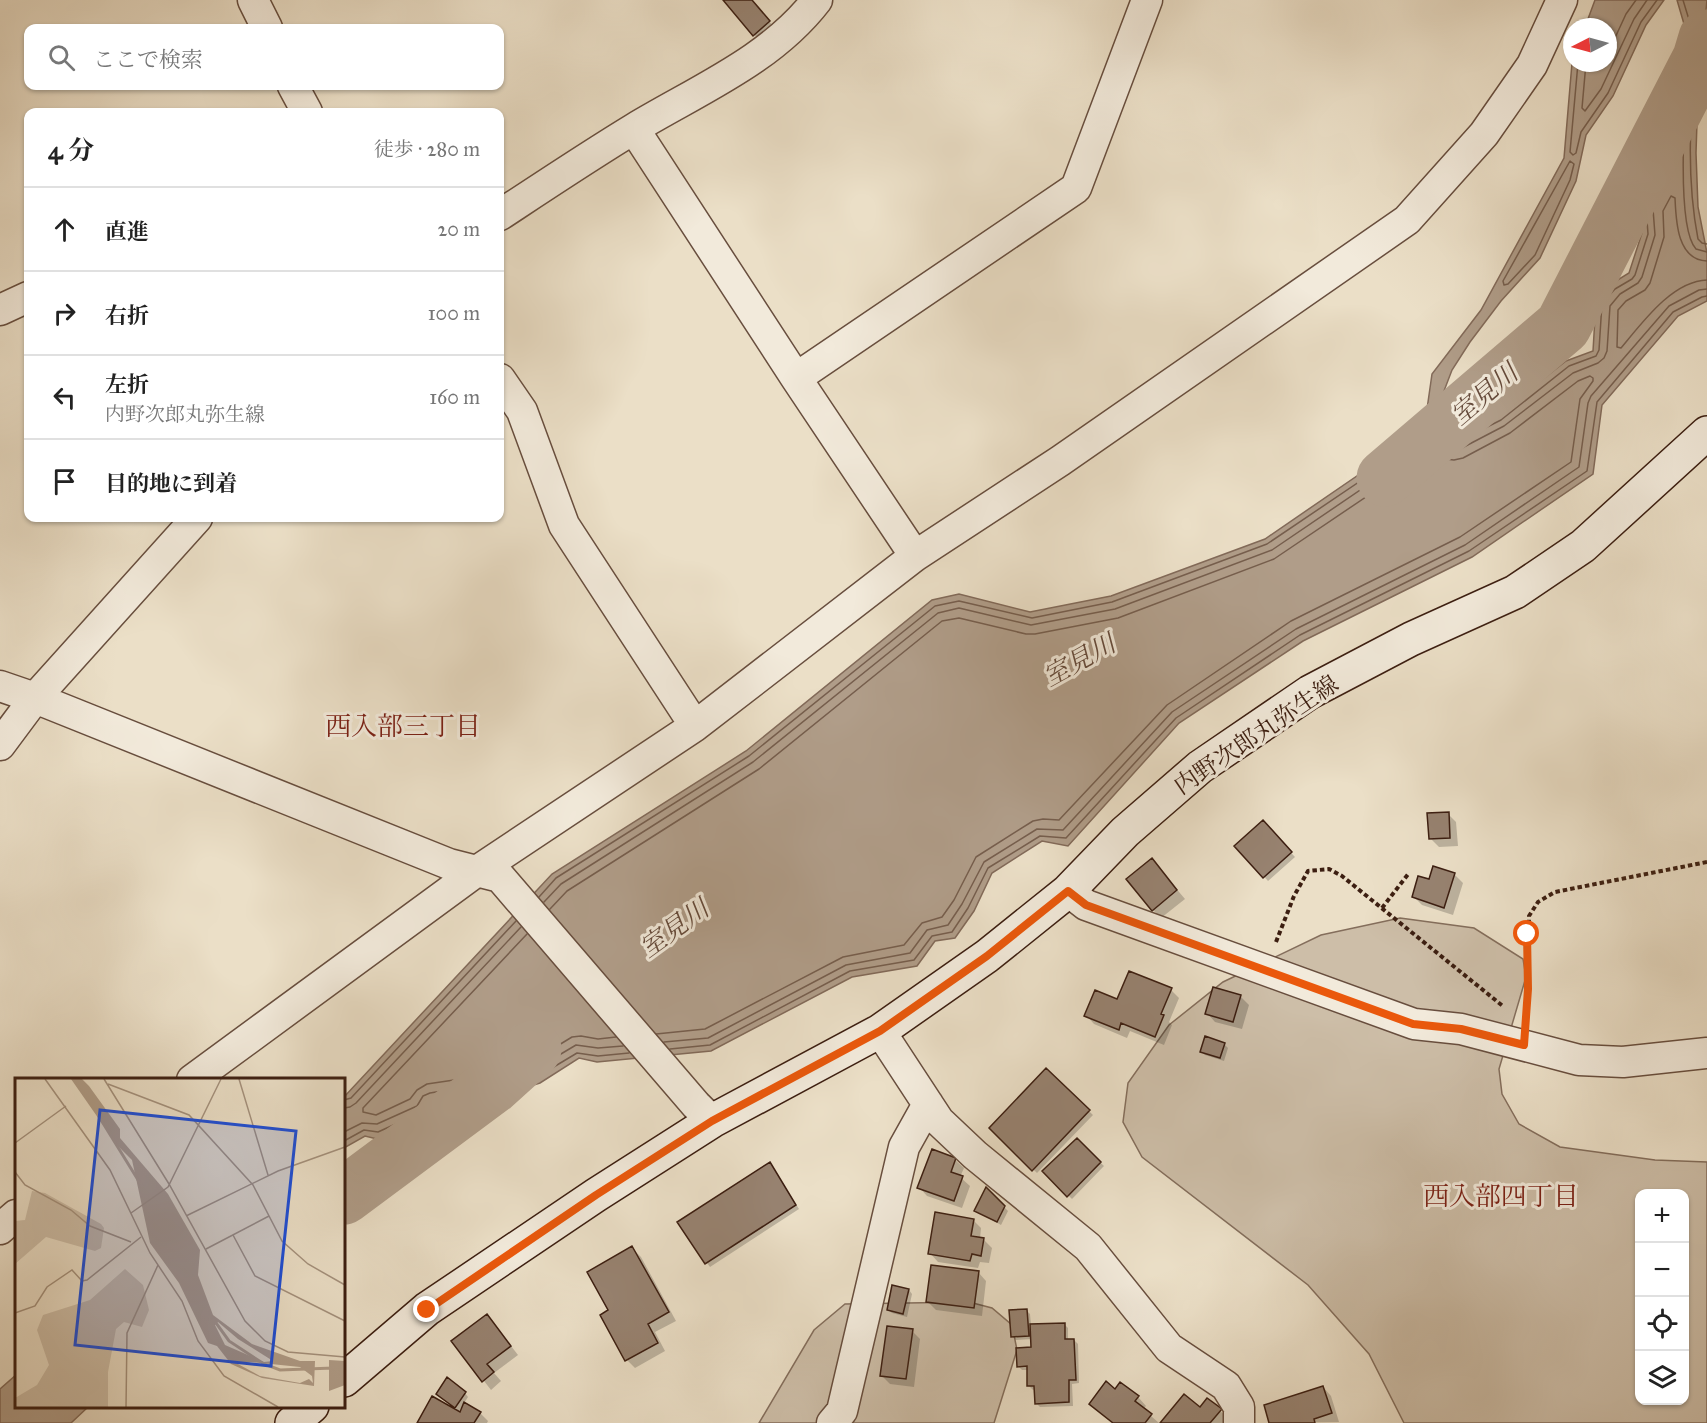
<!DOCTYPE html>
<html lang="ja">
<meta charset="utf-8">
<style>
:root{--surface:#fff;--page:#f2f2f2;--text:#222;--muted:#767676;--line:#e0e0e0}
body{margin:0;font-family:"IM FELL Great Primer","Noto Serif JP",serif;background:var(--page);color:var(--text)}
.controls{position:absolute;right:18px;bottom:18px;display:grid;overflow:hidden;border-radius:12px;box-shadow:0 2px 4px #0004}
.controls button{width:54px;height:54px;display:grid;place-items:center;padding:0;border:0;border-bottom:2px solid var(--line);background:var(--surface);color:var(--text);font:30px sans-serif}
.compass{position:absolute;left:1563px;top:18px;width:54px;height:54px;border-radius:50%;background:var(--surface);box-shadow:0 2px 4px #0004;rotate:264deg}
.stop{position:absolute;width:18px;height:18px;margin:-14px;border:4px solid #ea580c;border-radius:50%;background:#fff}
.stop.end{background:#ea580c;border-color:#fff;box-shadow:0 2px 6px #0008}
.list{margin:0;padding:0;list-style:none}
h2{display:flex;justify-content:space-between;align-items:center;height:78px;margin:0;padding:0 24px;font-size:26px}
h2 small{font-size:20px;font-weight:400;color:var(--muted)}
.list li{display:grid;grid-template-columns:39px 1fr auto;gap:18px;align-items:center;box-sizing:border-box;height:84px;padding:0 24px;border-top:2px solid var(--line)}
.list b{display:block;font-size:22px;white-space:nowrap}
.list p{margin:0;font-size:20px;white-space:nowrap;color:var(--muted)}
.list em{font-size:20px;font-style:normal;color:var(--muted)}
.icon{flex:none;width:33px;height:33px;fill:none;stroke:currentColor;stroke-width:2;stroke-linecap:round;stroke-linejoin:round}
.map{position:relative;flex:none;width:1707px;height:1423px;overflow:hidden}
.search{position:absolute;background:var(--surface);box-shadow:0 2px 4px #0004;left:24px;top:24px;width:480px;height:66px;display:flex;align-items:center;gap:15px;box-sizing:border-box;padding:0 21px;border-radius:12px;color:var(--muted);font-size:22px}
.panel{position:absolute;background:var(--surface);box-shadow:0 2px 4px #0004;left:24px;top:108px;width:480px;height:414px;border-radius:12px}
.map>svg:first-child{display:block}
</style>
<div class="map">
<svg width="1707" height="1423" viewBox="0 0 1707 1423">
<rect width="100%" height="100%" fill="#ebdfc7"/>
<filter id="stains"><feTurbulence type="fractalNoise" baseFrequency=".00333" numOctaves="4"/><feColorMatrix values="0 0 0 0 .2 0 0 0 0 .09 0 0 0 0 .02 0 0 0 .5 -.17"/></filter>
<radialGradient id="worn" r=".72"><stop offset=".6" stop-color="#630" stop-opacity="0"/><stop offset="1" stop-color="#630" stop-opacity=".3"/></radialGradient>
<path fill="#cdbea8" stroke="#846e5c" stroke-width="1.5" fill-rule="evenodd" d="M1400,918L1474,928L1523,959L1526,977L1499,1069L1502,1094L1519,1124L1560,1147L1655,1160L1707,1162V1423H1404L1369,1354L1308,1285L1142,1157L1123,1122L1128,1083L1169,1025L1223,982L1321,935ZM1640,1194H1684V1400H1640Z
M969,1302L992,1308L1012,1325L1017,1350L994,1423H759L814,1330L845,1304Z"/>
<path fill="#b09d89" stroke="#826a59" stroke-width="1.5" d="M1595,0H1664L1646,25L1613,96L1586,135L1576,181L1540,258L1501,301L1470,342L1452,370L1434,417L1453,438L1497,415L1566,361L1593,351L1596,301L1611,284L1629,273L1642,233L1639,206L1652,183L1675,78L1686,59L1684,24L1677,0H1707L1698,91L1696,153L1698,207L1707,253V301L1678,316L1602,405L1593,474L1472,557L1303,641L1179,723L1068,846L1042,841L992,873L974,911L955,938L935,941L917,966L852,977L711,1051L597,1062L579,1058L540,1083L494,1097L433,1106L428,1116L377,1139L365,1136L344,1148V1097L552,874L746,751L932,600L959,594L1030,612L1111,596L1265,539L1386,456L1427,409L1432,374L1481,310L1564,158L1572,63H1608V27H1585Z
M16,1375V1406L88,1407L71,1423H0V1389Z"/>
<path fill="#0003" d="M725,0H751L773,26L758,39Z
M1448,814L1456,822L1458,846L1439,847L1431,839Z
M1263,823L1295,857L1268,881L1237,846Z
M1152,860L1185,899L1161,918L1153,910Z
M1454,874L1463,883L1453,915L1422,905L1414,897L1430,881Z
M1171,990L1179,998L1169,1022L1172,1025L1164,1045L1130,1031L1127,1038L1094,1024L1086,1015L1118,1001Z
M1240,996L1249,1005L1242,1029L1215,1022L1207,1013Z
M1224,1044L1228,1048L1224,1061L1205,1055L1202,1052Z
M1046,1070L1093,1115L1037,1173L991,1128Z
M1077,1140L1104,1166L1072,1199L1044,1171Z
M955,1160L964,1168L960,1177L970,1186L962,1208L927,1196L919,1187Z
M773,1167L799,1209L710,1267L707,1263Z
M987,1190L1008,1211L1001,1225L976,1211Z
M973,1220L981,1228L980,1239H983L992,1248L989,1263L980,1262L978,1268L938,1262L930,1253Z
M632,1248L641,1257L676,1321L655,1332L665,1351L635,1368L627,1360L610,1311Z
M978,1272L986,1281L982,1316L936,1310L927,1301Z
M909,1290L912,1294L907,1317L892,1313L888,1310Z
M1026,1310L1030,1314L1031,1325L1064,1324L1068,1328V1340H1074L1078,1344L1079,1383L1072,1384L1073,1406L1040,1407L1037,1404L1036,1389L1033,1390L1029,1386V1370H1022L1018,1366L1033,1349L1032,1339L1016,1340L1012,1336Z
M495,1325L518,1355L494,1373L501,1381L491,1390L453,1341Z
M912,1331L920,1339L914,1387L890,1384L882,1376Z
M1323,1387L1331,1396L1339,1422L1271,1423Z
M1115,1391L1138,1397L1146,1406L1143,1409L1159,1423H1113L1091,1404Z
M465,1393L468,1397L459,1411L441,1398Z
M1208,1400L1229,1419L1226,1423H1162L1200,1409Z
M480,1413L488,1421L487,1423H418L461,1414Z"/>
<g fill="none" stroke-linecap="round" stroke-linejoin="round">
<path stroke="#765e4d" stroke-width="1.5" d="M1683,0L1690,23L1692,47L1697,46L1700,32L1707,30
M1608,53L1626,14L1636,0
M1578,63L1570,152L1573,155L1576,153L1581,132L1608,93L1641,22L1657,0
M1586,63L1582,108L1585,111L1601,89L1634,19L1647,0
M1570,161L1574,164L1570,180L1535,255L1508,284L1504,285L1503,281Z
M1707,261C1677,260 1676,221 1675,198L1671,196L1663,211L1664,237L1650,283L1645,290L1626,301L1618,310L1617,347L1621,348C1642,323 1672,281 1707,280
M539,897L556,878L749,756L935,606L959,601L1032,618L1112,602L1267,544L1390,461L1426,421H1429L1448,442L1455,443L1501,420L1569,366L1596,356L1599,350L1602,303L1615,289L1632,279L1635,275L1648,234L1646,207L1658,184L1680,80L1692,64L1695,67C1689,124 1687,183 1698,239L1702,243L1707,244
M544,902L561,884L753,762L938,613L959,608L1031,625L1115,609L1272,550L1394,467L1426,432H1429L1445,449L1458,450L1504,426L1573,373L1598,363L1604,358L1607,351L1610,306L1620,294L1638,283L1642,277L1655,235L1653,209L1665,186L1678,128L1680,126L1684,128C1683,154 1680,232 1696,249L1707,252
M550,909L567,891L759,769L942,621L959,618L1026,634H1035L1118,618L1274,559L1400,474L1426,446H1429L1437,454L1445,459L1454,460L1463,458L1510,433L1578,381L1590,376L1593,378V381L1580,399L1571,462L1460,537L1291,621L1167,705L1059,820L1043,819L1033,821L976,857L954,900L942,917L922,923L904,945L843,957L705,1029L656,1034
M527,934L363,1108V1112L376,1115L410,1099L417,1090L427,1084L488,1075L531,1062L572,1037L581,1036L598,1039L616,1037
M664,1042L708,1038L846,965L910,953L927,930L948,925L962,904L984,862L1037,829L1063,830L1172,712L1296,629L1465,545L1579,467L1588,403L1591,396L1669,306L1699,290L1707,289
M670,1049L710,1045L850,971L914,960L932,936L952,932L968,908L988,868L1040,836L1066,838L1176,718L1300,635L1469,551L1587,471L1597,402L1673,312L1702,297L1707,296
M344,1100L351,1098L516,921
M344,1108L350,1107L356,1103L521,927
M344,1132L362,1123L377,1124L417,1106L423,1096L430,1093L490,1083L534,1070L576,1045L598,1048L623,1046
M344,1141L364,1130L378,1132L422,1112L432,1100L492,1091L537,1077L577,1053L598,1056L629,1053"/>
<path stroke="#b09d89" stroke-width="57" d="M1385,478L1563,326L1701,58L1707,38
M344,1196L492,1086L533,1049"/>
</g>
<path fill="#978270" stroke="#3c1e11" stroke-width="1.5" d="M723,0H752L770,21L753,36Z
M1449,812L1450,838L1429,839L1427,813Z
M1263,820L1292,852L1263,878L1234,846Z
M1152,858L1177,890L1152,911L1126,879Z
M1433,866L1455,873L1444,908L1412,897L1418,876L1429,879Z
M1129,971L1172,988L1161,1014L1164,1015L1155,1037L1121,1023L1119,1030L1084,1016L1095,990L1117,999Z
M1213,987L1241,995L1233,1022L1205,1014Z
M1205,1036L1225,1043L1220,1058L1200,1052Z
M1046,1068L1090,1110L1032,1171L989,1128Z
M1077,1138L1101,1162L1067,1197L1042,1171Z
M932,1149L956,1158L951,1172L963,1176L954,1201L917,1188Z
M770,1162L796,1205L705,1264L677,1222Z
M986,1187L1005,1206L997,1222L974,1211Z
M935,1212L974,1219L971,1236L984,1238L981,1256L972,1254L970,1261L928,1254Z
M632,1246L669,1312L648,1324L658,1343L625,1361L600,1315L608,1310L587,1272Z
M931,1265L979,1271L974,1308L926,1302Z
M892,1285L909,1289L903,1314L887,1310Z
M1027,1309L1029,1336L1011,1337L1009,1310Z
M487,1314L511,1346L487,1364L494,1372L482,1382L451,1341Z
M1065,1323V1339H1074L1076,1380H1069V1402L1035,1404L1034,1386H1027V1366L1017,1367L1016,1348L1031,1347L1030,1324Z
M887,1326L913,1329L906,1379L880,1376Z
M447,1377L466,1392L455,1408L436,1394Z
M1106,1381L1115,1389L1120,1382L1139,1396L1135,1401L1152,1414L1145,1423H1113L1089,1404Z
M1323,1386L1332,1413L1314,1419L1315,1423H1269L1264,1405Z
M1184,1394L1200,1407L1207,1398L1222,1409L1210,1423H1160Z
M432,1396L460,1412L464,1402L481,1412L474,1423H417Z"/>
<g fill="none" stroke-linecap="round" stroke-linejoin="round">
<defs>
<path id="street" d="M253,0L267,28
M293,86L307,112
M634,129L796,378L915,556
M500,215C544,186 589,156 635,128C698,90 771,60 817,0
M0,310L28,297
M796,378L1076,188L1147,0
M500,379L522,411L564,525L695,726
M0,686L35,698L449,864L500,877L696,1105L712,1121
M0,745L35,698L197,518
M1068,891L1086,905L1414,1024L1461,1029L1579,1060L1623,1062L1707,1053
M880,1031L939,1121L975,1155L1088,1247L1169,1348L1226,1386L1239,1407V1423
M192,1080L477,871L695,726L915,556L1060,461L1407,220L1484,134L1532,65L1562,0
M0,1229L16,1215
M832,1423L842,1411L904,1147L928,1104"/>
<path id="secondary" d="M344,1380L427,1309L596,1195L712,1121L880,1031L987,956L1068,891L1125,832L1200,767L1310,692L1411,639L1515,592L1583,546L1707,433
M292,1423L312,1406"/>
</defs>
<use href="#street" stroke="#684e3e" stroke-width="33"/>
<use href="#secondary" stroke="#3c1e11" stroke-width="36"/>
<path stroke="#3c1e11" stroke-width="4" stroke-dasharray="4.5 3" stroke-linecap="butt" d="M1382,908L1409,873
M1276,942L1294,896L1308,871L1329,869L1342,876L1504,1007
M1525,1014L1528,989L1529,916L1538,902L1555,892L1707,862"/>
<use href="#street" stroke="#f2eadb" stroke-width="30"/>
<use href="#secondary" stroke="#f2eadb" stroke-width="33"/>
</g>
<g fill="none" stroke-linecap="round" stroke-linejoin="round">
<path stroke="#ea580c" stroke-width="8" d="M427,1310L596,1195L712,1121L880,1031L987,956L1068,891L1086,905L1413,1024L1461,1029L1524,1045L1528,989L1527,934"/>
</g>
<g text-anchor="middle" stroke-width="6" stroke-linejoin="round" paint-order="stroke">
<g font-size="24" fill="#3c1e11" stroke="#f2eadb">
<text transform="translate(1256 735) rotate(-34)" y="8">内野次郎丸弥生線</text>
</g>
<g font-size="26" font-style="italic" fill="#654a3b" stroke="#f2eadb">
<text transform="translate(1484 394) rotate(-40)" y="9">室見川</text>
<text transform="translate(1079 660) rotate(-29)" y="9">室見川</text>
<text transform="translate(674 928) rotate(-36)" y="9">室見川</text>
</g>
<g font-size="26" fill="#7a1f14" stroke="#f2eadb">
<text x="403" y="735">西入部三丁目</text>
<text x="1501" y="1205">西入部四丁目</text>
</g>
</g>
<g transform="translate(15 1078)">
<rect width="330" height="330" fill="#ebdfc7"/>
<path d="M17,113L30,115L86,146L89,150L86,170L80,173L31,159L0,186V143L10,142ZM110,191L128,207L134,232L127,249L109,244L101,251L93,294V329H0V320L22,307L34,287L22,252L28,237L75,222Z" fill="#cdbea8"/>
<path d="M56,1H67L74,8L105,51V60L153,116L185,172L183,197L198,237L237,266L285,283H300L299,308L247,300L216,286L202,268L193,265L164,205L135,165L117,82L102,67ZM203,244L223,261L258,283L249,284L210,267L200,247ZM236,284L285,289L297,298L298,305L294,301L285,305L245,298L221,285ZM314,282L330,283V307L314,313Z" fill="#b09d89" fill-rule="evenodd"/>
<path fill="none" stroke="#b09d89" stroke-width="3" d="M83,37L128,110M196,238L214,263L249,286L265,292L318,290L330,299"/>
<path fill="none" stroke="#a5927e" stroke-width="1.5" d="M30,1L95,92L135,175L167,223L183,263L209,298L263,329M89,1L154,106L230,243L250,263L273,274L330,279M224,1L253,97M93,6L174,37L238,107L267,163L293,186L330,207M0,65L51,28M0,94L10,107L56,132L75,148L116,164M116,135L153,109L206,1M171,138L263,93L330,69M218,157L240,198L330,243M191,171L254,138M0,235L20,228L32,209L57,192L67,203L72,202L126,159M111,329L112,255L143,187"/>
<path fill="#1d4ed8" fill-opacity="0.15" stroke="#1d4ed8" stroke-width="3" d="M85,32L281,53L256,288L60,267Z"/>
<rect width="330" height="330" fill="none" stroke="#3c1e11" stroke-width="3"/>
</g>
<rect width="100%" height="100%" filter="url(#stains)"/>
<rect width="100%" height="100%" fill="url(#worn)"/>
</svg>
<div class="controls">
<button>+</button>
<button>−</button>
<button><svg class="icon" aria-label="locate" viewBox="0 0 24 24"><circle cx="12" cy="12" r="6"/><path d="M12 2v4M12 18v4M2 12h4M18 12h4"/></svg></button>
<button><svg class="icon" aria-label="layers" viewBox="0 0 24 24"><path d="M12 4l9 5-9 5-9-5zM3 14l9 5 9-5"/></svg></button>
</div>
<svg class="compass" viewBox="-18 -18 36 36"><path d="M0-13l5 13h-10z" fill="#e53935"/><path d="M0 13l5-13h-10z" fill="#767676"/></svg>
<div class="stop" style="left:1527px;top:934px"></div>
<div class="stop end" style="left:427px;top:1310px"></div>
<div class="search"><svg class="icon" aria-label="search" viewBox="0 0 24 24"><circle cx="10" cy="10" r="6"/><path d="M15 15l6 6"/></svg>ここで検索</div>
<section class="panel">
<h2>4 分<small>徒歩 · 280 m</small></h2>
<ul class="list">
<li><svg class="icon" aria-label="ahead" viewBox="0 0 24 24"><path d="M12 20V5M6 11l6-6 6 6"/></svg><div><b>直進</b></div><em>20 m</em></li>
<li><svg class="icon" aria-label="right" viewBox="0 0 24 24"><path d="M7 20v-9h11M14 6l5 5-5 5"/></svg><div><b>右折</b></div><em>100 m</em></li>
<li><svg class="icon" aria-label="left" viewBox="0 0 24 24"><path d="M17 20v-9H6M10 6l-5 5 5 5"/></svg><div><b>左折</b><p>内野次郎丸弥生線</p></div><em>160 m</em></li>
<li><svg class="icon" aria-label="arrive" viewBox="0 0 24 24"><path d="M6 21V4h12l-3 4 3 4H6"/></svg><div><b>目的地に到着</b></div></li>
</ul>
</section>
</div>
